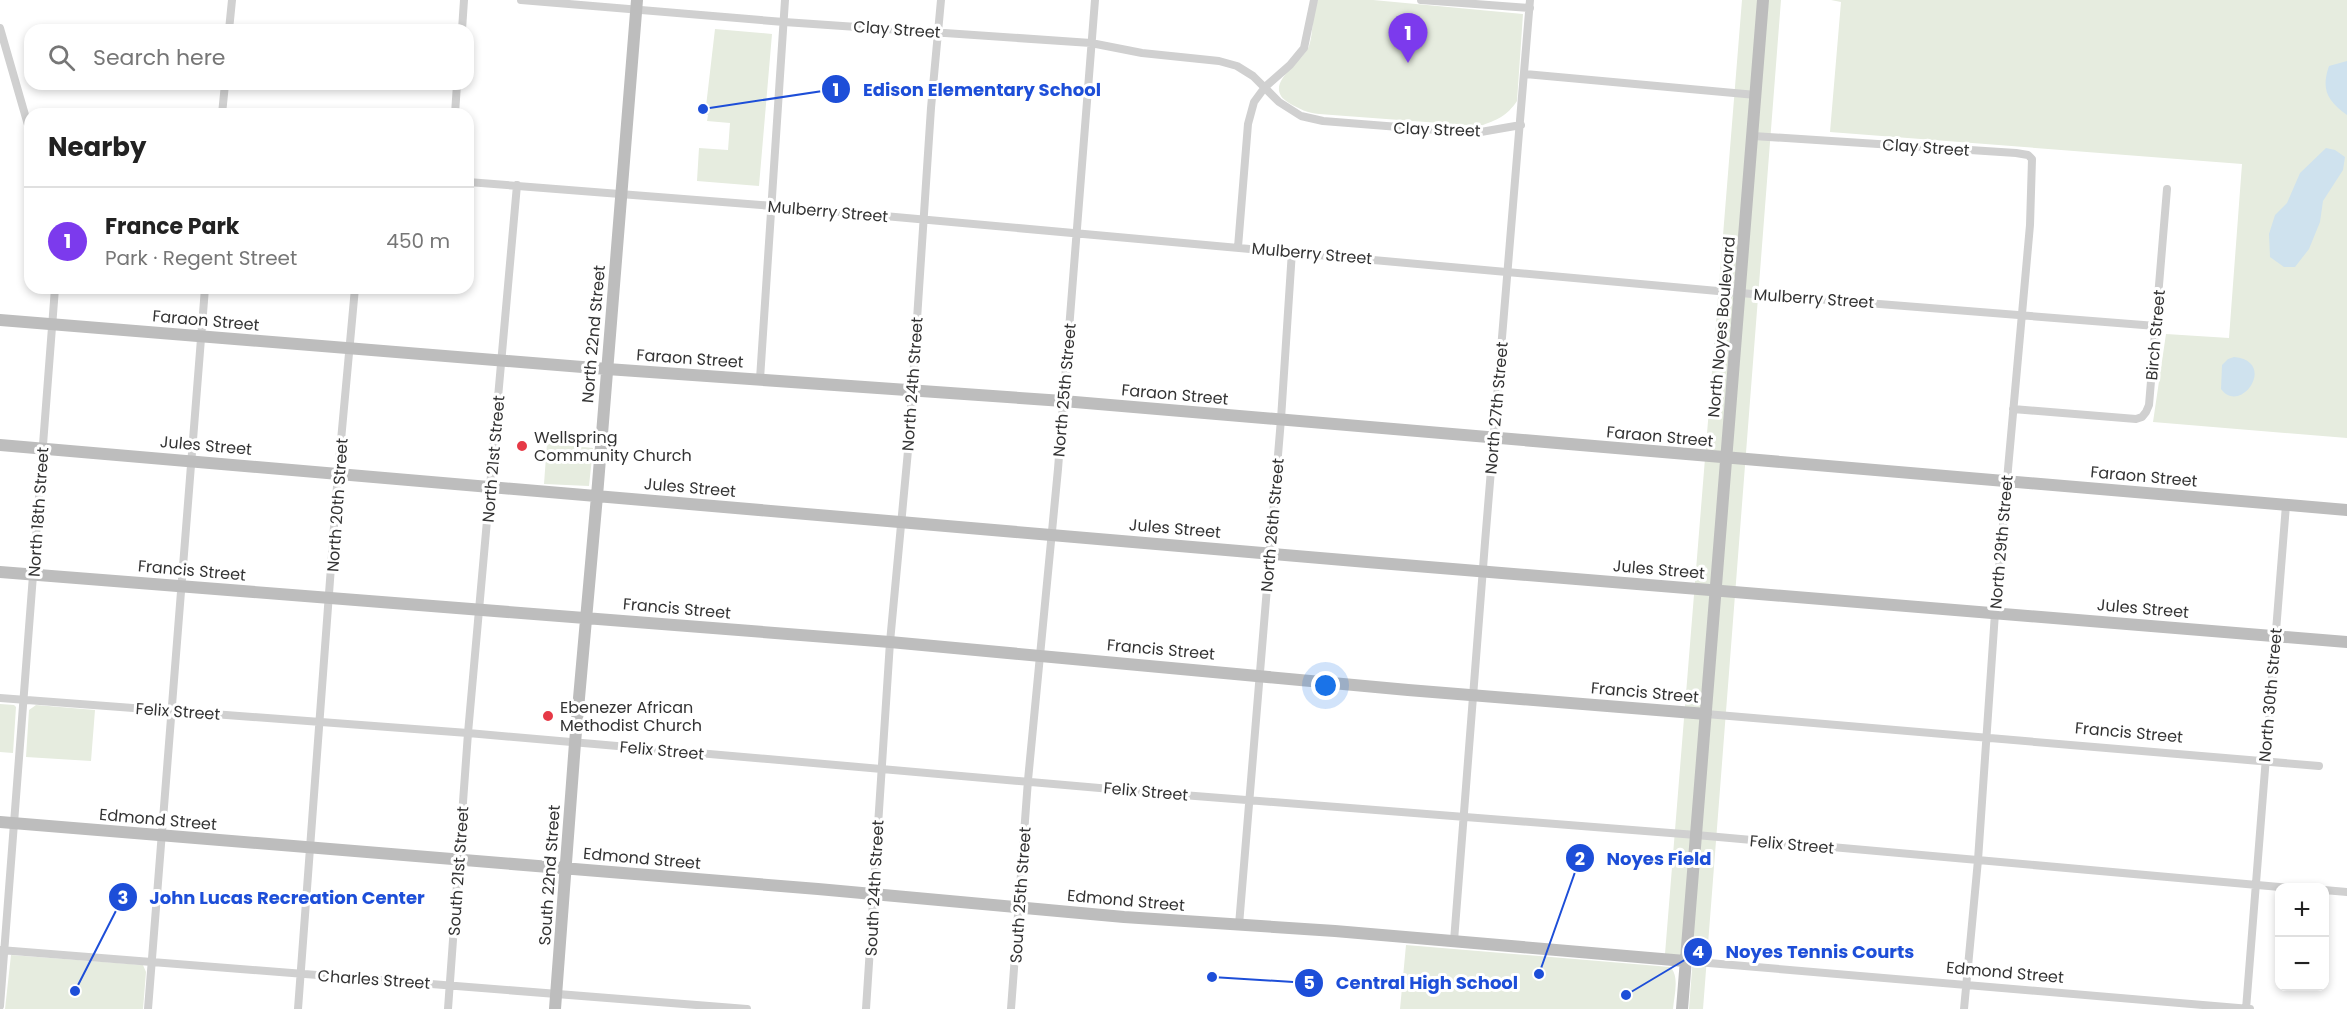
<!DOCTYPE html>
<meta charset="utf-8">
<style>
:root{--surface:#fff;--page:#f2f2f2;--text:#222;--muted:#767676;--line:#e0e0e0;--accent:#7c3aed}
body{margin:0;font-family:Poppins,sans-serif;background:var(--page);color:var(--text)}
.controls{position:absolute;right:18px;bottom:18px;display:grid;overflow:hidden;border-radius:12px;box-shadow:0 3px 9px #0003}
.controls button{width:54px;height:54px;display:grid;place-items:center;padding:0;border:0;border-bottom:2px solid var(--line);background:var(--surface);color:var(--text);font:30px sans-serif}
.you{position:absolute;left:1326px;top:686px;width:21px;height:21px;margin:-15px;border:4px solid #fff;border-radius:50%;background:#1a73e8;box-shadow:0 0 0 9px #1a73e833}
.badge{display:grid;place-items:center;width:39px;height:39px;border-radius:50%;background:var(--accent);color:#fff;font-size:20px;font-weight:700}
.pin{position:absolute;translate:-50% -50px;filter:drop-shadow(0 2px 3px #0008)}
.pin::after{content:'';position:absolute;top:32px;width:21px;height:18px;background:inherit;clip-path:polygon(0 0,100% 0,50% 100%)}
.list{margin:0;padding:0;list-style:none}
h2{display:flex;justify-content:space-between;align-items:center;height:78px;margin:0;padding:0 24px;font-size:26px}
h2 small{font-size:20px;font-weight:400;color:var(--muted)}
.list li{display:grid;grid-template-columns:39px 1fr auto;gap:18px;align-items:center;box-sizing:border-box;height:108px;padding:0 24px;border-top:2px solid var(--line)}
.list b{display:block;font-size:22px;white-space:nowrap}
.list p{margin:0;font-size:20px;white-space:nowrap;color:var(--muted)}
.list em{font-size:20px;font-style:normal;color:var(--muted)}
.icon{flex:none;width:33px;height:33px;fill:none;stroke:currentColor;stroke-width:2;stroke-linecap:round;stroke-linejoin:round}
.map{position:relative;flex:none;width:2347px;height:1009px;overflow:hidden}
.search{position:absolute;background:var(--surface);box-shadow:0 3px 9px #0003;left:24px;top:24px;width:450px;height:66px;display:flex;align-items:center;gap:15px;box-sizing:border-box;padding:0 21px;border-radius:18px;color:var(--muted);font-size:22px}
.panel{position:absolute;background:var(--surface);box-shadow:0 3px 9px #0003;left:24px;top:108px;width:450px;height:186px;border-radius:18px}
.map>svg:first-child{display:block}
</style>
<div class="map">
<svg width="2347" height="1009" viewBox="0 0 2347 1009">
<rect width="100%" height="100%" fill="#fff"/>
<path fill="#e6ecdf" d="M1318,0H1373L1523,14L1517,101C1507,116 1497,120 1480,126L1319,114C1308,113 1299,109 1289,103C1260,85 1302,64 1309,46C1314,32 1311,13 1318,0Z
M1742,0H1781L1703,1009H1689L1693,956L1665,954Z
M1831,0H2347V438L2153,422L2166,334L2229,338L2242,164L1830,132L1841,2Z
M715,29L772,34L759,186L697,181L699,148L728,150L730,123L707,121L708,115H705Z
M547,443L593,448L589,486L544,484Z
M0,704L14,705L16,707L13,753L0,752Z
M36,705L95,710L91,761L26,757L29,710Z
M1406,945L1670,967C1680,976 1674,996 1673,1009H1400Z
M11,955L143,965L146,972L143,1009H5Z"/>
<path fill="#cfe2ee" d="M2347,61V115C2327,101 2321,89 2329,66Z
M2326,148L2335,150L2345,157L2343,170L2323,201L2320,222L2309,249L2295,267H2284L2270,257L2269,234L2275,215L2287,203L2300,173Z
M2234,357C2278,361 2241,416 2221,389L2222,365L2228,359Z"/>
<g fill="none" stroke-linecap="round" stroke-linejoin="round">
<path stroke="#d0d0d0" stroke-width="8" d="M521,0L784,22L1091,43L1142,53L1219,61L1237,66L1253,76L1279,102L1301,116L1323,121L1475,133L1521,125
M1421,0L1530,8
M0,28L30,132
M229,30L232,0
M462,30L464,0
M1525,74L1756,95
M222,114L225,84
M455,114L457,84
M1753,136L2016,153L2028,155L2032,159L2030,225L1995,613L1978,860L1964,1009
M468,182L773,206L1740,293L2156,326
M1238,247L1248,124L1254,102L1265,87L1290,65L1304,48L1314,0
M760,379L785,0
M2013,409L2136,419L2142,417L2146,412L2149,405L2167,189
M0,698L468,733L1157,793L1696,835L2292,888
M1706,714L2319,766
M2324,890L2347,892
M1239,925L1281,419L1292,251
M1454,941C1477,627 1504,314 1530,0
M0,950L747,1009
M1685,961L2250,1009
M0,1006L55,288
M148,1009L205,288
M298,1009L338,473L355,288
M448,1009L468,733L517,185
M866,1009L890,642L909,440L931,108L941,0
M1011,1009L1028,780L1058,469L1095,0
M2246,1009L2286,505"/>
<path stroke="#bdbdbd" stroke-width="12" d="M0,320L607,369L1063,401L2347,510
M0,445L1367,562L2347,642
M0,572L890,642L1408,690L1706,714
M0,822L818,889L1124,917L1335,931L1685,961
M555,1009L575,743L597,496L637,0
M1682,1009L1763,0"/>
</g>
<g fill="#e63946" stroke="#fff" stroke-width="2">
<circle cx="522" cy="446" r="6"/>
<circle cx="548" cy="716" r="6"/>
</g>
<g text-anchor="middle" stroke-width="6" stroke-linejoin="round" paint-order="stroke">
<g font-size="16" fill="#333" stroke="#fff">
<text transform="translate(897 29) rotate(4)" y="6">Clay Street</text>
<text transform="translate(1437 129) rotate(2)" y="6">Clay Street</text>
<text transform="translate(1926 147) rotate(4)" y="6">Clay Street</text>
<text transform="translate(828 211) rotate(5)" y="6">Mulberry Street</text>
<text transform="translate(1312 253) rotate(5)" y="6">Mulberry Street</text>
<text transform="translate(1814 298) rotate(4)" y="6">Mulberry Street</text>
<text transform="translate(206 320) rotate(5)" y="6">Faraon Street</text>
<text transform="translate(1721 327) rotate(-85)" y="6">North Noyes Boulevard</text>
<text transform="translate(593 334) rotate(-85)" y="6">North 22nd Street</text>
<text transform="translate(2155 335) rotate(-85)" y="6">Birch Street</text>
<text transform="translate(690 358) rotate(4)" y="6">Faraon Street</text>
<text transform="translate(912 384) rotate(-86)" y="6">North 24th Street</text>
<text transform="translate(1064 390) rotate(-85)" y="6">North 25th Street</text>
<text transform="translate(1175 394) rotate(5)" y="6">Faraon Street</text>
<text transform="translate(1496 408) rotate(-85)" y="6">North 27th Street</text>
<text transform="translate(1660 436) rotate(5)" y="6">Faraon Street</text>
<text transform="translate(206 445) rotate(5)" y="6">Jules Street</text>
<text transform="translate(493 459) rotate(-85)" y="6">North 21st Street</text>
<text transform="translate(2144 476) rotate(5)" y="6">Faraon Street</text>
<text transform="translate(690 487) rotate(5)" y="6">Jules Street</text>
<text transform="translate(337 505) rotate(-86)" y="6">North 20th Street</text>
<text transform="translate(38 512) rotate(-86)" y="6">North 18th Street</text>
<text transform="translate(1272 525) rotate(-85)" y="6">North 26th Street</text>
<text transform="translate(1175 528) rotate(5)" y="6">Jules Street</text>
<text transform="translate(2001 542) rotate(-85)" y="6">North 29th Street</text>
<text transform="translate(1659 569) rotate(5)" y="6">Jules Street</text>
<text transform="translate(192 570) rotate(5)" y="6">Francis Street</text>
<text transform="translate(677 608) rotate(5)" y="6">Francis Street</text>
<text transform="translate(2143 608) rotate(5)" y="6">Jules Street</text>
<text transform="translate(1161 649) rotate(5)" y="6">Francis Street</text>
<text transform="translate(1645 692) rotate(5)" y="6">Francis Street</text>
<text transform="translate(2270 695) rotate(-85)" y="6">North 30th Street</text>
<text transform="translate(178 711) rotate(4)" y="6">Felix Street</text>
<text transform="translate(2129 732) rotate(5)" y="6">Francis Street</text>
<text transform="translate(662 750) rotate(5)" y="6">Felix Street</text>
<text transform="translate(1146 791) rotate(5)" y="6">Felix Street</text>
<text transform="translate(158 819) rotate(5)" y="6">Edmond Street</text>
<text transform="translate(1792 844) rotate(5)" y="6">Felix Street</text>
<text transform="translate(642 858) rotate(5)" y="6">Edmond Street</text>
<text transform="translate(458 871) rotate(-86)" y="6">South 21st Street</text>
<text transform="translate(549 875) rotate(-86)" y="6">South 22nd Street</text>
<text transform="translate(874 888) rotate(-87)" y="6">South 24th Street</text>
<text transform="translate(1020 895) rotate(-86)" y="6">South 25th Street</text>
<text transform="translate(1126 900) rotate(5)" y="6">Edmond Street</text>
<text transform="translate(2005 972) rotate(5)" y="6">Edmond Street</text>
<text transform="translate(374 979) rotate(4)" y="6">Charles Street</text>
</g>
<g font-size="16" fill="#333" stroke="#fff" text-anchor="start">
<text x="534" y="443">Wellspring<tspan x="534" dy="18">Community Church</tspan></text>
<text x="560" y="713">Ebenezer African<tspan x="560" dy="18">Methodist Church</tspan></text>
</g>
</g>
<path fill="none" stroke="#1d4ed8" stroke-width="2" d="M703 109L836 89M1539 974L1580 858M75 991L123 897M1626 995L1698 952M1212 977L1309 983"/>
<g fill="#1d4ed8" stroke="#fff" stroke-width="2">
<circle cx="703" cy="109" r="6"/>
<circle cx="1539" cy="974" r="6"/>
<circle cx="75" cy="991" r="6"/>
<circle cx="1626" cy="995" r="6"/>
<circle cx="1212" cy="977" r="6"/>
<circle cx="836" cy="89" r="15"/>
<circle cx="1580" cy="858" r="15"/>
<circle cx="123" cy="897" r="15"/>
<circle cx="1698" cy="952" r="15"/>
<circle cx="1309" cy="983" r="15"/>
</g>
<g font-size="18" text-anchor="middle" font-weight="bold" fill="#fff">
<text x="836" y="96">1</text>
<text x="1580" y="865">2</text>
<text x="123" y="904">3</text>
<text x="1698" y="958">4</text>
<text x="1309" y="989">5</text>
</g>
<g font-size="18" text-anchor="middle" font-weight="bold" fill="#1d4ed8" stroke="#fff" stroke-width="6" stroke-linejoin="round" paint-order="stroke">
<text x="982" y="96">Edison Elementary School</text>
<text x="1659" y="865">Noyes Field</text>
<text x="287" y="904">John Lucas Recreation Center</text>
<text x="1820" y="958">Noyes Tennis Courts</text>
<text x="1427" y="989">Central High School</text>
</g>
</svg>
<div class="controls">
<button>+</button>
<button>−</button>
</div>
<div class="you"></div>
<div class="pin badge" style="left:1408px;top:63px">1</div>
<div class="search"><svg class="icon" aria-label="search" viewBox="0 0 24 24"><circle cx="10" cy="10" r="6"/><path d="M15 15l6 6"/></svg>Search here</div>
<section class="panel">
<h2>Nearby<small></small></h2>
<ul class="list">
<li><span class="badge">1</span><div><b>France Park</b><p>Park · Regent Street</p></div><em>450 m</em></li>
</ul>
</section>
</div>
